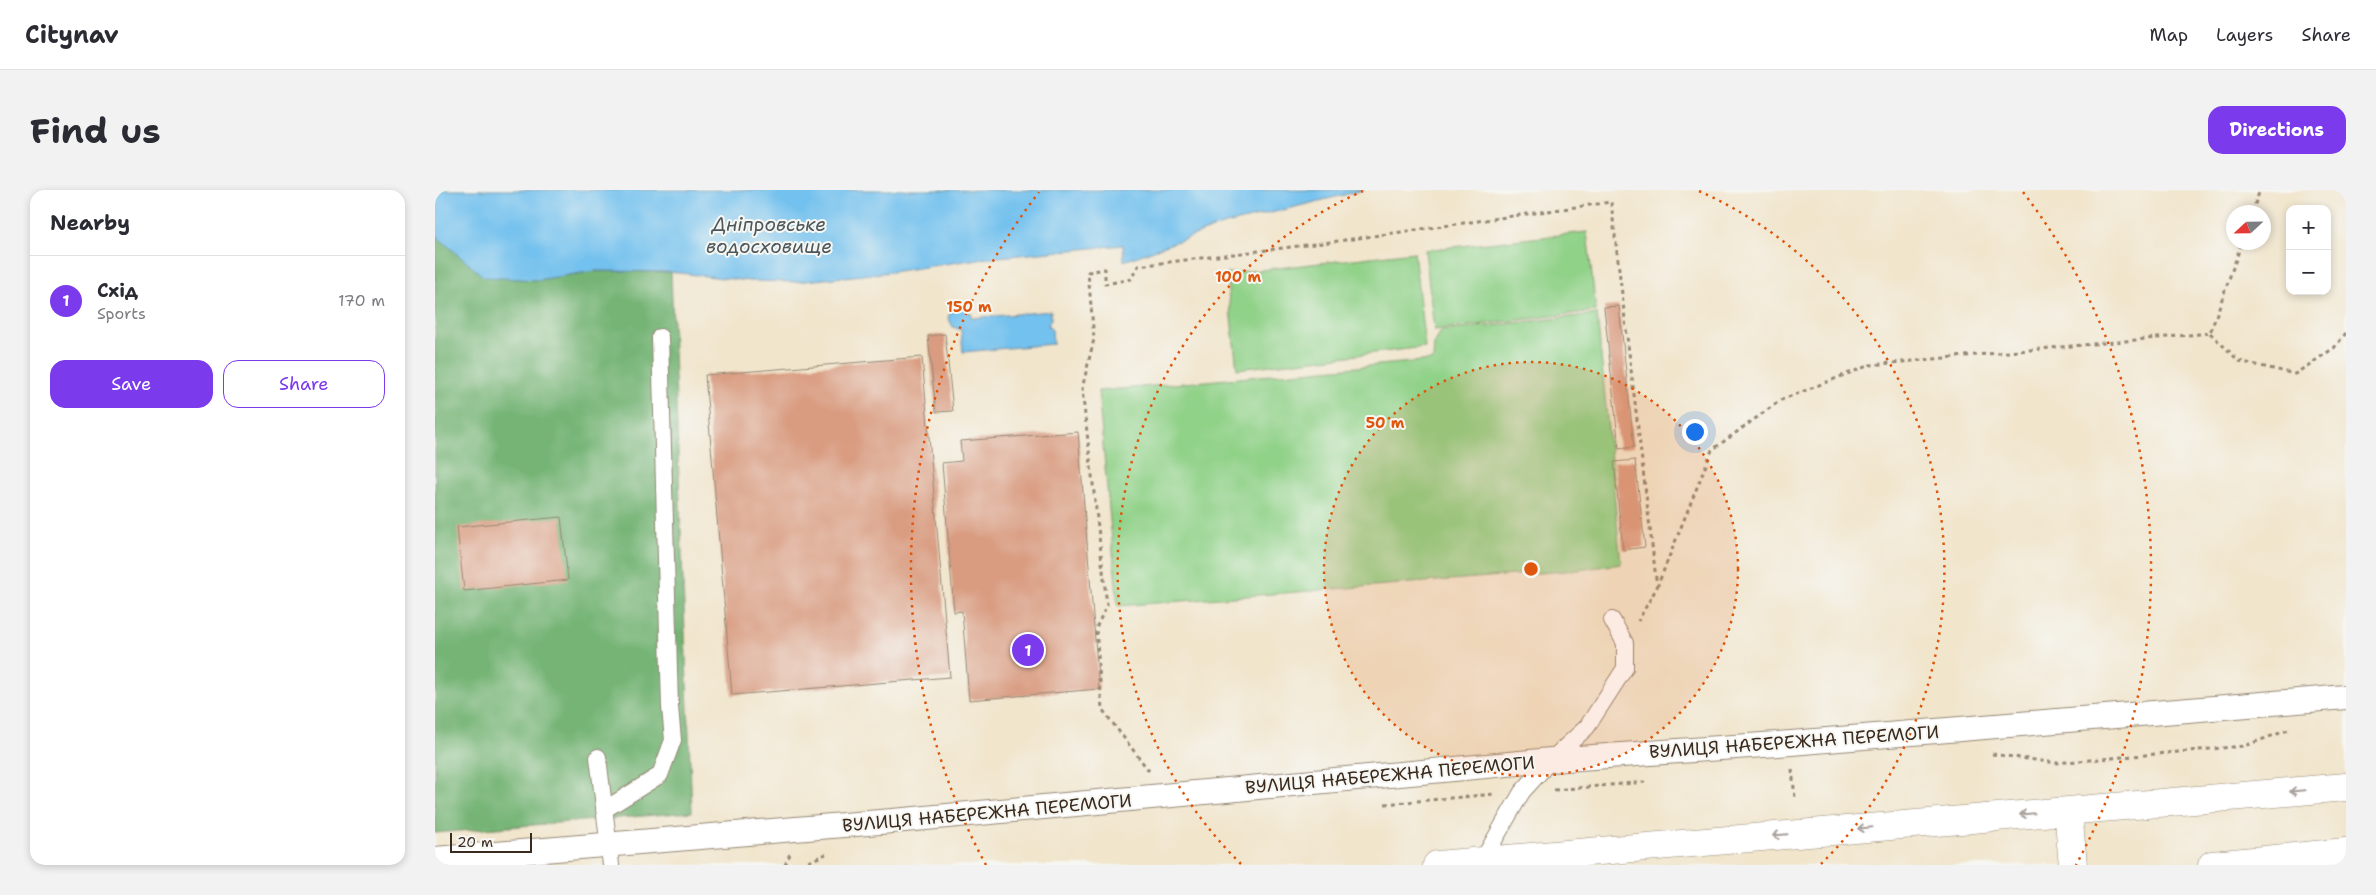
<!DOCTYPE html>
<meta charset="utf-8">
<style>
:root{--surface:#fff;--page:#f2f2f3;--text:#2b2b33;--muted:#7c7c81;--line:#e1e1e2;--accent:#7c3aed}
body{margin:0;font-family:"Shantell Sans",sans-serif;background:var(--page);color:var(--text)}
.controls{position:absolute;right:15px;top:15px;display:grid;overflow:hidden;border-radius:10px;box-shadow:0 2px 8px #0003}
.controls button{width:45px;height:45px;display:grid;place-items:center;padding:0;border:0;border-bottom:1px solid var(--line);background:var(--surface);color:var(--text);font:25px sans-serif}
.compass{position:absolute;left:1791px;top:15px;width:45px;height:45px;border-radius:50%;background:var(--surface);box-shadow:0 2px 8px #0003;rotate:248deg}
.scale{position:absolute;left:15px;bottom:12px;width:82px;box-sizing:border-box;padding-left:5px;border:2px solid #3b2a1e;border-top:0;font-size:14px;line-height:18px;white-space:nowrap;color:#3b2a1e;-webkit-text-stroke:4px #f6f6f2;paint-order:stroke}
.you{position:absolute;left:1259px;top:241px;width:18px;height:18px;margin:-12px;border:4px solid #fff;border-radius:50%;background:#1a73e8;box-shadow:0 0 0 8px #1a73e833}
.badge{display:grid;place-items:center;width:32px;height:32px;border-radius:50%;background:var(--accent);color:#fff;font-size:16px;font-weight:700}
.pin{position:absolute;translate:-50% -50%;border:2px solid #fff;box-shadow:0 1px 5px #0006}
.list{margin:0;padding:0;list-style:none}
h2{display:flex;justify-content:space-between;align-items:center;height:65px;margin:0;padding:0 20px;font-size:21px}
h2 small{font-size:16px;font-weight:400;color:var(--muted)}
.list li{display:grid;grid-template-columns:32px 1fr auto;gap:15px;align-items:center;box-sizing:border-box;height:90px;padding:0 20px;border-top:1px solid var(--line)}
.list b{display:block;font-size:19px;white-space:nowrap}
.list p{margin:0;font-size:16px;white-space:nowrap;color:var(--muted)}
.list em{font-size:16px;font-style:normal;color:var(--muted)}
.actions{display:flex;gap:10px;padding:15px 20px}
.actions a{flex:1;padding:11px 0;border:1px solid var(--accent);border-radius:15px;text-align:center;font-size:18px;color:var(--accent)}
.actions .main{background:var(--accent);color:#fff}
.map{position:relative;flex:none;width:1911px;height:675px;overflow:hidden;border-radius:15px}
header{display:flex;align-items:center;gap:30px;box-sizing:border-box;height:70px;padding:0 25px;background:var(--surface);border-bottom:1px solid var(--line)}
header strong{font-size:24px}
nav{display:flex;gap:28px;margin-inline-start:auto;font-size:18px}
.intro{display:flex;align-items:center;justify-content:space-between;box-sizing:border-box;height:120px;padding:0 30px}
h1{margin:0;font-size:35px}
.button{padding:12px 22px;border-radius:15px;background:var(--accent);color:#fff;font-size:18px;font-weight:700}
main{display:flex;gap:30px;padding:0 30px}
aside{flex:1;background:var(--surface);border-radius:15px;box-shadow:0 2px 8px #0003}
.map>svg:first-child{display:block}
</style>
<header>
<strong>Citynav</strong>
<nav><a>Map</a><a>Layers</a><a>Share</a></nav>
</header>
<div class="intro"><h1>Find us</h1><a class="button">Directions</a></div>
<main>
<aside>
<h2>Nearby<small></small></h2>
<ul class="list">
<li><span class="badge">1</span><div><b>Схід</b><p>Sports</p></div><em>170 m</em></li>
</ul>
<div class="actions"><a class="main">Save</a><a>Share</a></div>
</aside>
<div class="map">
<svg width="1911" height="675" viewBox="0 0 1911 675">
<rect width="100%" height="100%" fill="#f6f6f2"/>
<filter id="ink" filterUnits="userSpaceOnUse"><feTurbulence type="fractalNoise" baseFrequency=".02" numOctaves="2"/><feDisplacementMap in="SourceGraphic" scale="10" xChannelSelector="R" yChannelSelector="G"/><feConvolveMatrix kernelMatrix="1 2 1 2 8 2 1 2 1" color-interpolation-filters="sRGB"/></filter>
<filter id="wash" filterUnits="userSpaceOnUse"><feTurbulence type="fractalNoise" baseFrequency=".0096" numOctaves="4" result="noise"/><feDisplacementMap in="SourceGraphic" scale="20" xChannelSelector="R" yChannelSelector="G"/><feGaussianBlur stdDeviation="1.12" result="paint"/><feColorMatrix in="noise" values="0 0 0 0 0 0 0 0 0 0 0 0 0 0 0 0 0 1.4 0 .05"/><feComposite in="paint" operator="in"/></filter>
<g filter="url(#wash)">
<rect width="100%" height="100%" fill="#f1e5cc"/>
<path fill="#91d289" stroke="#667e54" d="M1152,42L1161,121L999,140L990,60Z
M979,62L990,157L802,179L791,84Z
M1162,124L1186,374L1143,380L683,416L663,201L998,170L999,154L1006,141Z"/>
<path fill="#74b475" stroke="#586f4a" d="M0,45L102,90L160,81L236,82L257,622L0,643Z"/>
<path fill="#73c1ee" stroke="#577686" d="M0,0H929L787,35L689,71L688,55L543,69L456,82L361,92L314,91L236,82L160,81L102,90L49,87L0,45Z
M527,116L534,119L537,128L616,121V129L613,135L617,140L618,154L528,162L526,140L518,137L513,127L519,117Z"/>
<g id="blocks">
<path fill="#d99c81" d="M1184,116L1199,257L1184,259L1169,117Z
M510,144L518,221L501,222L493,146Z
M487,167L515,487L297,505L270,185Z
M643,242L664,499L534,510L527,421L519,422L507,273L527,271L525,251Z
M1200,270L1210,357L1188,360L1179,272Z
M126,327L133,390L29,401L22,337Z"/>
</g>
</g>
<g filter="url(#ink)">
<use href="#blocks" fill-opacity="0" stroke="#968875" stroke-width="1"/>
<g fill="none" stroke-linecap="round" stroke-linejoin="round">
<defs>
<path id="service" d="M163,567L176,675
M169,620L225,585L238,550L235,517L225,147
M1047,671L1087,602L1116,570L1152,537L1190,478V453L1177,430"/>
<path id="pedestrian" d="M0,669L469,630L1116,570L1356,553L1911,507"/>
<path id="primary" d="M1633,621L1638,675
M1002,675L1911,597
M1777,675L1911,662"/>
</defs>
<use href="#service" stroke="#968875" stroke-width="18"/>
<use href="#pedestrian" stroke="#968875" stroke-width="26"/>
<use href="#primary" stroke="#968875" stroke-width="29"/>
<path stroke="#968875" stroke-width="3" stroke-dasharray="4 4" stroke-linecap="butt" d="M1817,22L1825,0
M1775,143L1804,171L1860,184L1899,158L1911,143
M1222,397L1277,260L1346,210L1435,175L1775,143L1807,52
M1557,564L1621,573L1809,556L1856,539
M1357,579L1360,608
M714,581L667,519L661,438L672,415L647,199L659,149L653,82L670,79V94L696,89L703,76L903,51L1176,12L1222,397L1203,431
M1119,600L1210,592
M950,614L1060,604
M350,675L355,664
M366,675L391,664"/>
<use href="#service" stroke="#fff" stroke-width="16"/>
<use href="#pedestrian" stroke="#fff" stroke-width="24"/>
<use href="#primary" stroke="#fff" stroke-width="28"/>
</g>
<defs><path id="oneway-shaft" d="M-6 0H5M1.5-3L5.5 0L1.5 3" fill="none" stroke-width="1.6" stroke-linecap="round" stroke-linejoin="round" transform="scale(1.25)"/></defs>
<g stroke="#a79f9a">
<use href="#oneway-shaft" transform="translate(1862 601) rotate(175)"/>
<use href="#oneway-shaft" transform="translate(1592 624) rotate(175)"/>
<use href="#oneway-shaft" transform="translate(1430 638) rotate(175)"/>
<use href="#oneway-shaft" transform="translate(1345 645) rotate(175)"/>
</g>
</g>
<circle cx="1096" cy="379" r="207" fill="#df570d" fill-opacity=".12"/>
<g fill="none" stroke="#df570d" stroke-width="2.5" stroke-dasharray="2.5 5">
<circle cx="1096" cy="379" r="207"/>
<path d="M806 674A414 414 0 0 1 928 1M1264 1A414 414 0 0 1 1386 674"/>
<path d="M551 675A620 620 0 0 1 604 2M1588 2A620 620 0 0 1 1641 675"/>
</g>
<g text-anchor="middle" stroke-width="4" stroke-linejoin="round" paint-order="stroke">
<g font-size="18" fill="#3b2a1e" stroke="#f6f6f2">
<text transform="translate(1359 552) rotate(-4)" y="6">ВУЛИЦЯ НАБЕРЕЖНА ПЕРЕМОГИ</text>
<text transform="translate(955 585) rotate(-5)" y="6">ВУЛИЦЯ НАБЕРЕЖНА ПЕРЕМОГИ</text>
<text transform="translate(552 623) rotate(-5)" y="6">ВУЛИЦЯ НАБЕРЕЖНА ПЕРЕМОГИ</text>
</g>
<g font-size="19" font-style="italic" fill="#4c575c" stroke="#f6f6f2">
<text x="334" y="41">Дніпровське<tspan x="334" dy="22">водосховище</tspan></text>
</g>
</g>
<circle cx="1096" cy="379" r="8" fill="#df570d" stroke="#f6f6f2" stroke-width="2.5"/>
<g font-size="15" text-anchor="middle" font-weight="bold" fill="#df570d" stroke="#f6f6f2" stroke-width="4" stroke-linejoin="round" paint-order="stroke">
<text x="803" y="92">100 m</text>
<text x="534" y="122">150 m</text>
<text x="950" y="238">50 m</text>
</g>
</svg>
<div class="controls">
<button>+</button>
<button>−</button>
</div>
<svg class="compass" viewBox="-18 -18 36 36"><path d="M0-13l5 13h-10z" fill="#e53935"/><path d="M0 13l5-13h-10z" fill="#7c7c81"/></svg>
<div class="scale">20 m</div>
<div class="you"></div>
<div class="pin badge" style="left:593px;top:460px">1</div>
</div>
</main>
